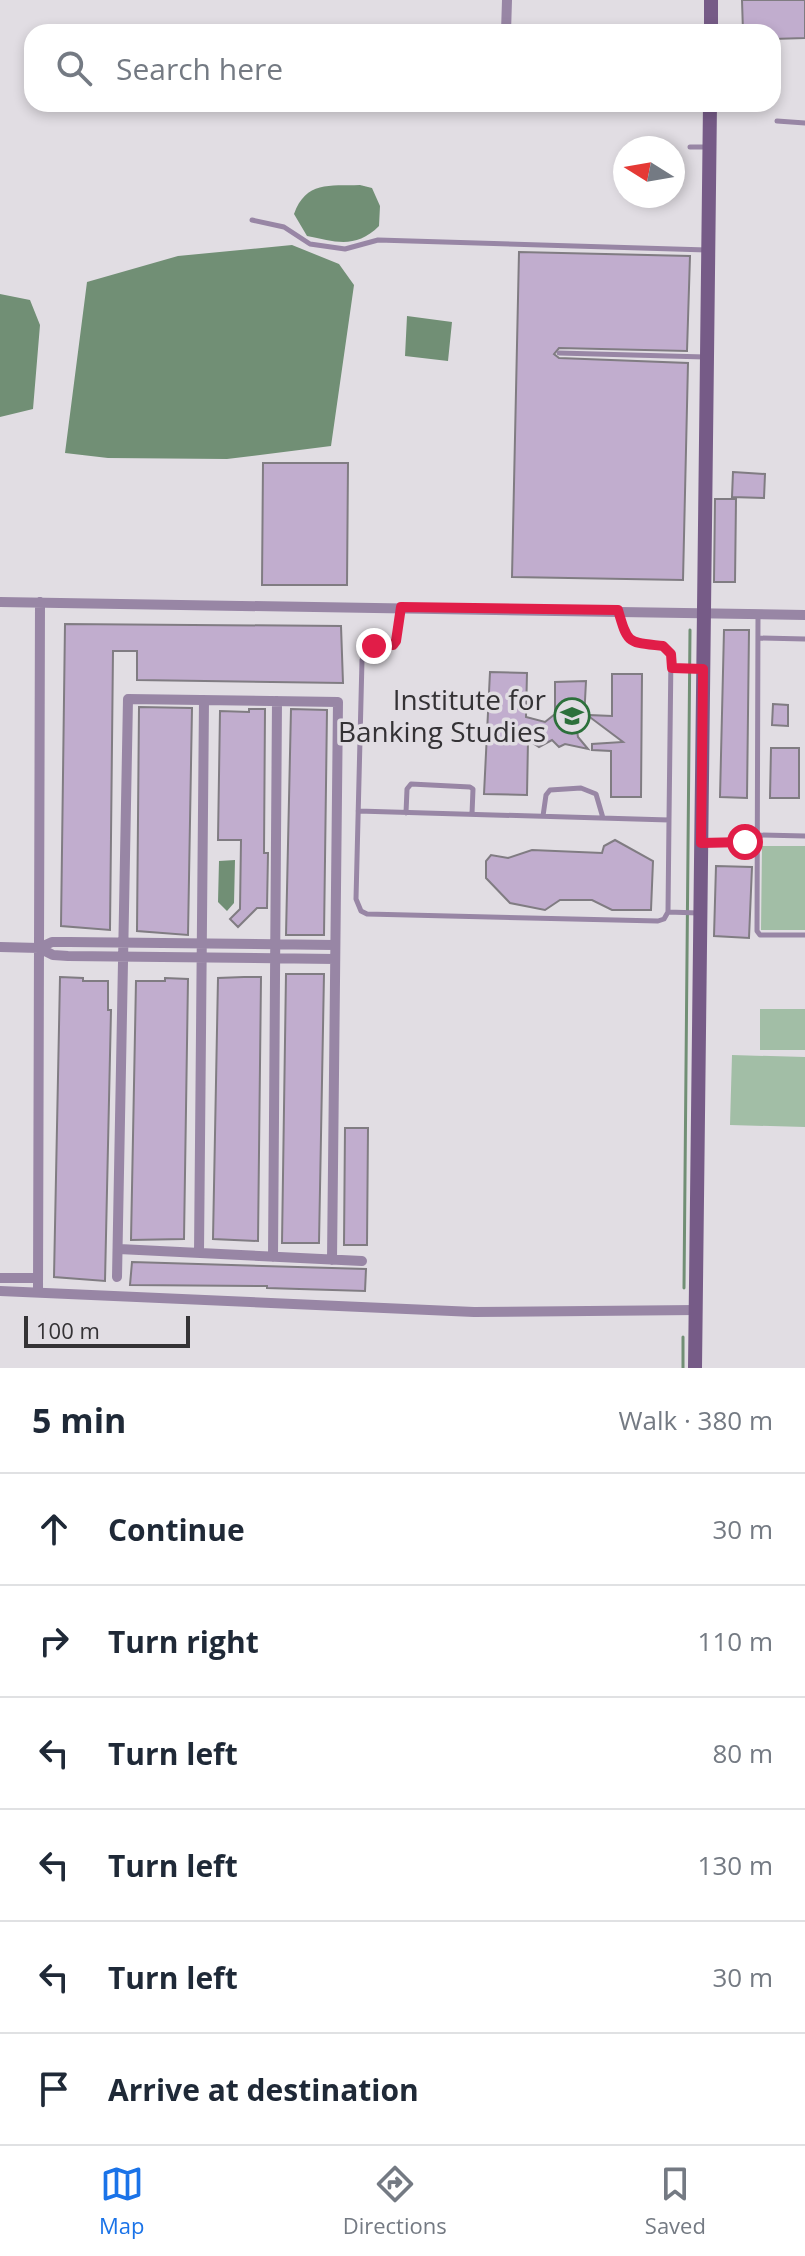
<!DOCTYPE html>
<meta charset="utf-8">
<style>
:root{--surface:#fff;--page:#f2f2f3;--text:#1f2937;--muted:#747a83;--line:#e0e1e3;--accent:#1a73e8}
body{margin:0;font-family:"Open Sans",sans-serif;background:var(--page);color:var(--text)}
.compass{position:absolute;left:613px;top:136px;width:72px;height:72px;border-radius:50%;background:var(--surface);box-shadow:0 4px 12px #0003;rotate:281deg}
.scale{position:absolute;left:24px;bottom:20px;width:166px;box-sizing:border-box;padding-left:8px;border:4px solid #343235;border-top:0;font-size:22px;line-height:28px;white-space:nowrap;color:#343235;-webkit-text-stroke:6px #e1dde3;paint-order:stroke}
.stop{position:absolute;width:24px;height:24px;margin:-18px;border:6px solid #e11d48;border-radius:50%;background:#fff}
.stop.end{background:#e11d48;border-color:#fff;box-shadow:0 2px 8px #0008}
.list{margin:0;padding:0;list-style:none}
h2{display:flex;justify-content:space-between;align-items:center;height:104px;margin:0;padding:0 32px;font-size:34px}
h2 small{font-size:26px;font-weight:400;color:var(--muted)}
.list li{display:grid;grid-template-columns:52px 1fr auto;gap:24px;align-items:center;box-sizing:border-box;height:112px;padding:0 32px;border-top:2px solid var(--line)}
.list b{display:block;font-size:30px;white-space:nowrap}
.list em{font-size:26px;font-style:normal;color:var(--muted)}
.icon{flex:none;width:44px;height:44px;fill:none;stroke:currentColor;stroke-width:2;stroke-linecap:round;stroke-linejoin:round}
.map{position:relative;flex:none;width:805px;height:1368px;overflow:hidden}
.search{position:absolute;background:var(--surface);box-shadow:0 4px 12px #0003;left:24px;right:24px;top:24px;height:88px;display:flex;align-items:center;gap:20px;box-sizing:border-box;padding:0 28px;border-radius:24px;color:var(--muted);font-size:30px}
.sheet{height:776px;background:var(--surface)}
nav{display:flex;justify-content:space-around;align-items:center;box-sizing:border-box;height:112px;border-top:2px solid var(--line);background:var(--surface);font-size:22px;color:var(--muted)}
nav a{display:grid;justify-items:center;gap:4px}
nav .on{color:var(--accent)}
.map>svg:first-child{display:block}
</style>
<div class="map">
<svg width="805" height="1368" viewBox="0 0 805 1368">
<rect width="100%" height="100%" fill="#e1dde3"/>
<path fill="#a2bea6" d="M762,846H805V930H761Z
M760,1009H805V1050H760Z
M732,1055L805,1057V1127L730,1125Z"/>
<path fill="#718f75" d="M360,185L372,188L380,206L379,226C356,249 336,242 307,236L294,214C306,181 329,186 360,185Z
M292,245L339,264L354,285L331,446L227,459L108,458L65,453L87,282L178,256Z
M0,294L30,300L40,325L33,409L0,417Z
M407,316L452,322L448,361L405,356Z
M235,860L234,903L227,911L218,902L219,861Z"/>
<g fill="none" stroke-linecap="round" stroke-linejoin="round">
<path stroke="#718f75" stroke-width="3" d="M684,1288L690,630
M683,1368V1337"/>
</g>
<path fill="#c1adce" stroke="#807c82" stroke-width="2" d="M742,0H805V38L773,39V32H743Z
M519,252L690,256L687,351L559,348L554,354L559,358L688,363L683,580L512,577Z
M263,463H348L347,585H262Z
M733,472L765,474L764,498L732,497Z
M715,499H736L735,582H714Z
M65,624L341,626L343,683L137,680V651H113L110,930L61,926Z
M724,630H749L747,798L720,797Z
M490,672L527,673L526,717L545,722L555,714V682L586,681L584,720L579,723L577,731L578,737L588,749L565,744L559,747L552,740L539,747L528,740L527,795L484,794Z
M612,674H642L641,797H611V751L592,750V744L623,742L587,715L612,716Z
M773,704L788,705V726L772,725Z
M139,707L192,708L188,935L137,931Z
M249,709H265L264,853H268L267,908H257L238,927L230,919L240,909L241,840H218L220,711L249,712Z
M291,709L327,710L324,935H286Z
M771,748H799V798H770Z
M615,840L653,861L651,910H612L592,900H560L545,910L510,903L486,878V861L491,855L508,858L532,850L602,853L604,846Z
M716,866L752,867L749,938L714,936Z
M286,974H324L319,1243H282Z
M60,977L83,978V981H108V1010H111L105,1281L54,1277Z
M244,977H261L258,1241L213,1239L218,978Z
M165,978L188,979L184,1239L131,1240L136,981H165Z
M345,1128H368L367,1245H344Z
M132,1262L366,1269L365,1291L267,1288V1286L130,1285Z"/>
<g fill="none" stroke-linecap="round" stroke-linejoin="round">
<path stroke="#9886a5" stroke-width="5" d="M777,121L805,123
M690,147H708
M252,220L284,227L310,244L345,249L378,240L707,250
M559,353L705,357
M401,608L396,641L393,645L370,648L362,660L356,899L361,911L367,914L658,921L664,919L668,912L669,820
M758,614L757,931L760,935H805
M758,638L805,639
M672,668L702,669
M358,811L669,820L671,654L663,646C631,642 628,644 618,611
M406,813L407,789L411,784L470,787L473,789L472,814
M543,816L546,795L550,790L581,788L596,794L603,818
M704,844L745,842L757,835L805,836
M668,912L699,913"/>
<path stroke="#9886a5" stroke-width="10" d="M506,32L507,0
M0,602L805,615
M0,947L39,948L52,942H69L334,945
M39,948L53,955L68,956L335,959
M119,1249L362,1261
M199,1253L204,700
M273,1257L277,701
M117,1277L128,699L338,702L332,1260
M0,1278H38
M0,1291L474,1312L696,1310
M38,1293L40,602"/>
<path stroke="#765b87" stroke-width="14" d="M711,32V0
M695,1368L710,104"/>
</g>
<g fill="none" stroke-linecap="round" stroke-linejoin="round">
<path stroke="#e11d48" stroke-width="10" d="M374,646L393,645L396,641L401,607L618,610C628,645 628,642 663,646L671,654L672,668L703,669L701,843L745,842"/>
</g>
<defs>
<symbol id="university-ring" viewBox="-11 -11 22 22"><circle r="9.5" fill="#e1dde3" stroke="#2c703b" stroke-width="1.5"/><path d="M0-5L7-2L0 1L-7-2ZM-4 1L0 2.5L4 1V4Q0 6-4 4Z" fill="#2c703b"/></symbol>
</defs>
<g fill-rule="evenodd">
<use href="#university-ring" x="552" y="696" width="40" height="40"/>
</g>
<g text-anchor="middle" stroke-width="7" stroke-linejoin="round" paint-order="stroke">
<g font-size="28" fill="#343235" stroke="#e1dde3" text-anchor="end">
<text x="546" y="710">Institute for<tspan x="546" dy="32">Banking Studies</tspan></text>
</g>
</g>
</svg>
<svg class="compass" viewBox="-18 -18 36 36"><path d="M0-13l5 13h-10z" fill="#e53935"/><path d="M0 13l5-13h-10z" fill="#747a83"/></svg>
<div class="scale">100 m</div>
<div class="stop" style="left:745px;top:842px"></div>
<div class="stop end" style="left:374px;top:646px"></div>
<div class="search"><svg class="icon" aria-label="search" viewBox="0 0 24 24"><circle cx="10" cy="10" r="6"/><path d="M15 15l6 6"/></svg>Search here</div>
</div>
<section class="sheet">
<h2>5 min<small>Walk · 380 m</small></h2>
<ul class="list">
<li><svg class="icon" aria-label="ahead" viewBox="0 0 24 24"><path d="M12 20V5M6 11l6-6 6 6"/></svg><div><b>Continue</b></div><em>30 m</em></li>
<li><svg class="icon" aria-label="right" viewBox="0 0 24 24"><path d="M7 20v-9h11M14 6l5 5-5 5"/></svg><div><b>Turn right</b></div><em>110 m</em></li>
<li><svg class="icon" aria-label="left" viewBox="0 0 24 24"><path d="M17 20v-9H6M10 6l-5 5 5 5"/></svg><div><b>Turn left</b></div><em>80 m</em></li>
<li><svg class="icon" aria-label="left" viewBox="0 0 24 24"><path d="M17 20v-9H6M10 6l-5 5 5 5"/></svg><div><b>Turn left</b></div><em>130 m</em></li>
<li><svg class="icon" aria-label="left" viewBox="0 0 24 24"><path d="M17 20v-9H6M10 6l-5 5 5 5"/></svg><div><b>Turn left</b></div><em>30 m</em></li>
<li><svg class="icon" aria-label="arrive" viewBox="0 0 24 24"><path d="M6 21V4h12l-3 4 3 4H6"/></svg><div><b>Arrive at destination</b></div></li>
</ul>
</section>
<nav>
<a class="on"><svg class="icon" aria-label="map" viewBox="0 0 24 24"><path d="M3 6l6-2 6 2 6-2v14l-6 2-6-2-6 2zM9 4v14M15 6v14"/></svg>Map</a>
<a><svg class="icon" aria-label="directions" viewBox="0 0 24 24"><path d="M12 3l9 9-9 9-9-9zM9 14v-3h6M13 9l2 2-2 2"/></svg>Directions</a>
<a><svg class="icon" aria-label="saved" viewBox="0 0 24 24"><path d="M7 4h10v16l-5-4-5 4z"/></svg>Saved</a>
</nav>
